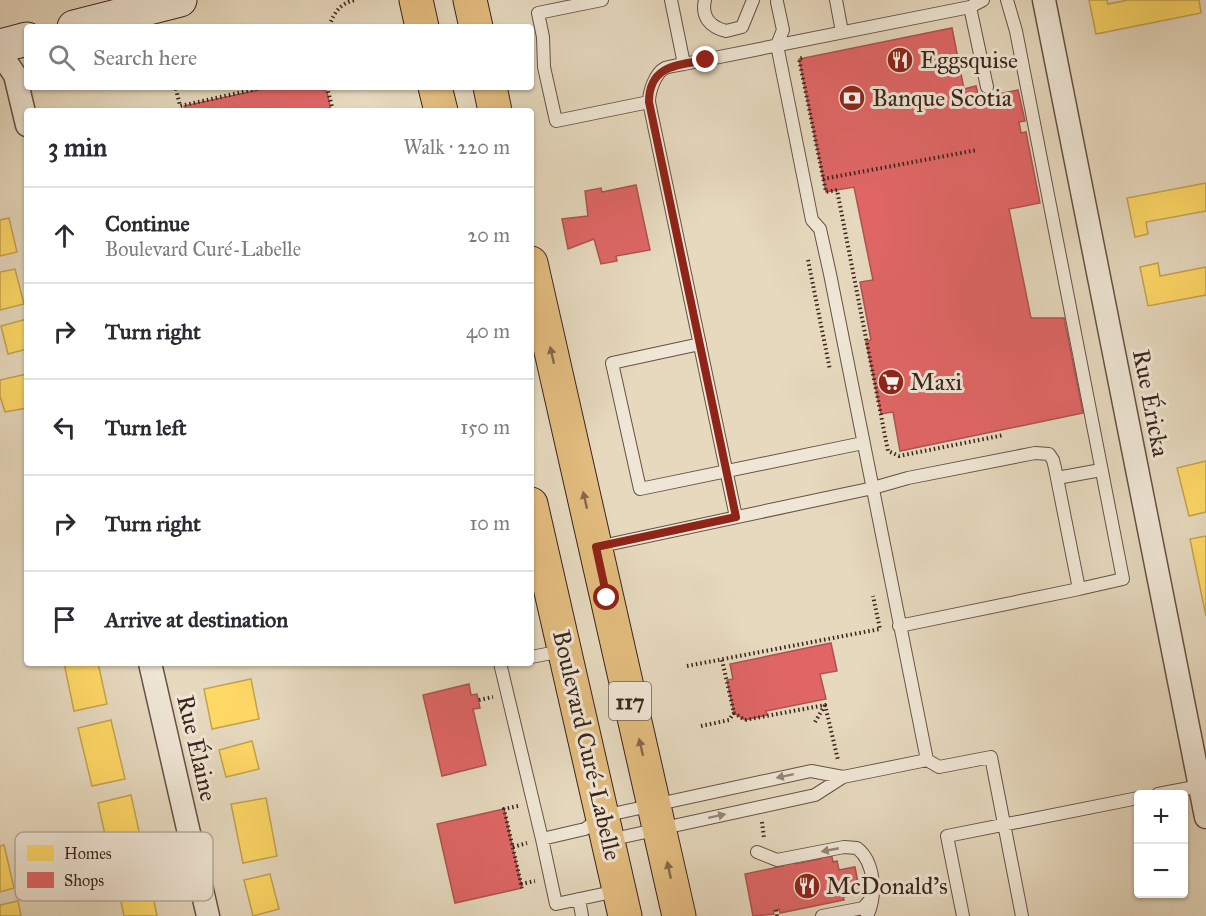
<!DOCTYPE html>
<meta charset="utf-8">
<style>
:root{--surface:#fff;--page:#f7f7f7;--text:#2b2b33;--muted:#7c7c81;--line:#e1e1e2}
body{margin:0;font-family:"IM FELL Great Primer",serif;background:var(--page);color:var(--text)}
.controls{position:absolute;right:18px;bottom:18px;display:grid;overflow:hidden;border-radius:6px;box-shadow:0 2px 4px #0004}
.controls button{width:54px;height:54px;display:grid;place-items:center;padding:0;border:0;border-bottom:2px solid var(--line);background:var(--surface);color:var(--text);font:30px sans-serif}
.stop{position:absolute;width:18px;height:18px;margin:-14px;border:4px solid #8f2418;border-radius:50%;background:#fff}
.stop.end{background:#8f2418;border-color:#fff;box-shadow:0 2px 6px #0008}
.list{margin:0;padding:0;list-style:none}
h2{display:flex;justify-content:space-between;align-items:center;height:78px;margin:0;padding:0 24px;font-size:26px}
h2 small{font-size:20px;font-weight:400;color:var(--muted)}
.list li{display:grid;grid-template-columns:39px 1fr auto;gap:18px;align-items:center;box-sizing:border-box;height:96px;padding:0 24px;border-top:2px solid var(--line)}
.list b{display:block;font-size:22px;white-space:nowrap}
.list p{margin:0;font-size:20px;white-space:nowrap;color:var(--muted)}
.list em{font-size:20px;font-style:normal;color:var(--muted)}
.icon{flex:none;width:33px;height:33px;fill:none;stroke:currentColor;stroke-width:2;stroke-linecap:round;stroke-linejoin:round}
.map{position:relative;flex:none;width:1206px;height:916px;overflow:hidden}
.search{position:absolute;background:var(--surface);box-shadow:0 2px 4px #0004;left:24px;top:24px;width:510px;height:66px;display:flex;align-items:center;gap:15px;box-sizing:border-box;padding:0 21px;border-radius:6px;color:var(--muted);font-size:22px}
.panel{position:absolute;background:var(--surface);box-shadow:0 2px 4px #0004;left:24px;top:108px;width:510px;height:558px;border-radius:6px}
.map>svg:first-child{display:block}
</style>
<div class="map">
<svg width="1206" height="916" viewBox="0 0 1206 916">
<rect width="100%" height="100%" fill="#e6d9be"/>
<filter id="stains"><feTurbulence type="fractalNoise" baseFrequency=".00333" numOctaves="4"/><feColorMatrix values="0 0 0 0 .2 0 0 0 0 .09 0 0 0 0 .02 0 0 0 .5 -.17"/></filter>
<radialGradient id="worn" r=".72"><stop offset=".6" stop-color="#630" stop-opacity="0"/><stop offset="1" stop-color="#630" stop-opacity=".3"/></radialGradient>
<path fill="#ffd966" stroke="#c4a350" stroke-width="1.5" d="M1089,0H1107L1108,4L1128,0H1199L1201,13L1096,34Z
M1206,183V211L1146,222L1148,234L1135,237L1127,198Z
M9,218L17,252L0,256V220Z
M1158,263L1160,276L1206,267V295L1148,306L1140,267Z
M15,269L24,304L0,310V272Z
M27,319V349L8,354L1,326Z
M27,374V408L5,412L0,396V380Z
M1206,461V512L1189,516L1177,468Z
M1206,536V616L1190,539Z
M64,663H98L107,704L74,711Z
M251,679L259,719L212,729L204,689Z
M111,720L125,779L92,786L78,728Z
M252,741L259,769L226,777L219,750Z
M131,795L144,854L111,862L98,803Z
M266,798L277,856L243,863L231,804Z
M4,845L14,888L0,892V846Z
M148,871L157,916H124L116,877Z
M270,874L279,909L253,916L244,880Z
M18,901L21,916H0V905Z"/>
<path fill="#e06666" stroke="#ae5250" stroke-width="1.5" d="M952,28L964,89L976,86L979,98L1018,90L1025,121L1019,122L1021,133L1026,132L1040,203L1009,209L1031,318H1064L1083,413L900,451L893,412L881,414L866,341L871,340L860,282L873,280L854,187L826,192L799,59Z
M273,87H320L327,92L331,111H185L184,106Z
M636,185L650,250L616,256L617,261L601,264L594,239L568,249L562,219L588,216L585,191L601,188L602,192Z
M831,643L837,671L820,674L826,699L766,711L767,715L745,720L734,713L727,680L733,679L730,664Z
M469,684L471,695L477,694L480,708L473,709L486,765L442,776L423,695Z
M504,809L522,888L455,903L437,824Z
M831,852L833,862L837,861L839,870L855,867L860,894L843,897L844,900L780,913L779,909L773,911L774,914L753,916L745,874L783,866L782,864L795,862L796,864L821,859V854Z"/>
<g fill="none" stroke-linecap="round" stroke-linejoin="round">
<defs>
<path id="lane" d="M602,0L538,13L543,37L544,67L556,121L649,102
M671,0L684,64L970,7L983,0
M705,0C701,17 710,27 726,31L742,27L753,0
M836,0L842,32
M1007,0L1016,31L1123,579L1079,589
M777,2L783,30L777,45L812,220L820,229L830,274L927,760
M970,7L987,87
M684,64C678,65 671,66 665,68C655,73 649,92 649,102L736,517
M700,344L612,363L640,489L863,443
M1057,478L1101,470
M597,547L873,488L908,478L1035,453L1049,454L1053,460L1055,468L1079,589L899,626
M531,657L562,651
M500,663L542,839L585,829L603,816L811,771L843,777L927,760L939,767L991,757L1022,916
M1158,794L1200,786
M542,839L556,904L617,891
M609,840L815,795L843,777
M757,852L777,860L844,847L857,848C875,862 877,896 867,916
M579,899L582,916
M822,916L863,908L872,898
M963,916L947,836L1138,798"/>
<path id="street" d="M1044,0L1206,817
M0,53L15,75L27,125
M150,663L208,916"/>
<path id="secondary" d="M74,27L180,0
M0,46L27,39"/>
<path id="primary" d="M416,0L422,27
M470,0L476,27
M435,87L441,111
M490,87L495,111
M531,263L679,916
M531,504L625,916"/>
</defs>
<use href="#lane" stroke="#655144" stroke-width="14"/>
<use href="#street" stroke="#655144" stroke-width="25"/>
<use href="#secondary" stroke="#3a241c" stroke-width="35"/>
<use href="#primary" stroke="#3a241c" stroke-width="35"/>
<path stroke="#3a241c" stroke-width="4" stroke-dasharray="1.5 3" stroke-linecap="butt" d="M329,26C335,12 339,4 355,0
M802,58L799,59L826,192L837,190L888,451L899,456L1004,435
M327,87L333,111
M176,89L180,106L265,87
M823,179L977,150
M808,260L830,370
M722,660L734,713L745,720L825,705L838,760
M687,666L880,629L873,596
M479,700L493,697
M815,722L825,705
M701,726L729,720L734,713
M518,806L504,809L522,888
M762,822L764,838
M513,847L527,843
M521,884L535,881
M776,910L777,916"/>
<use href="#lane" stroke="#efe6d5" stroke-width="12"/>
<use href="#street" stroke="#efe6d5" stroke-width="22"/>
<use href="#secondary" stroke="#efe6d5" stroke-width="33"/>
<use href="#primary" stroke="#e3bc7f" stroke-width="33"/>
</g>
<defs><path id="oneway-solid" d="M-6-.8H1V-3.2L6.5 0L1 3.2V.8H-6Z" transform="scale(1.5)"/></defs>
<g fill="#866849">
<use href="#oneway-solid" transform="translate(552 355) rotate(-103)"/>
<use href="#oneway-solid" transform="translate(585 500) rotate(-103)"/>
<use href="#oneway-solid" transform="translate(641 747) rotate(-103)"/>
<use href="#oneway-solid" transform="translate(669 870) rotate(-102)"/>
</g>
<g fill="#948578">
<use href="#oneway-solid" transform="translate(785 776) rotate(168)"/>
<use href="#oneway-solid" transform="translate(717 816) rotate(-12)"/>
<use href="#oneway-solid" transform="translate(830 850) rotate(169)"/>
</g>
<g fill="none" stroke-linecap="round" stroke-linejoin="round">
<path stroke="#8f2418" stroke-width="8" d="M607,598L596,547L736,517L649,102C649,65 678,65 706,60"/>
</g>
<defs>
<symbol id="restaurant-disc" viewBox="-11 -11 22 22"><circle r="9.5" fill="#8f2418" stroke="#efe6d5"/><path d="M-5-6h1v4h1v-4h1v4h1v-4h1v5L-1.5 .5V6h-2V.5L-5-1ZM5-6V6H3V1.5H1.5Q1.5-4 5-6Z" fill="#fff"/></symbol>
<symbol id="bank-disc" viewBox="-11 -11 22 22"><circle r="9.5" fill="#8f2418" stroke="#efe6d5"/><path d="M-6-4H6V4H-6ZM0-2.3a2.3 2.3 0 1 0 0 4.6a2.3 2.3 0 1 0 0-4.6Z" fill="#fff"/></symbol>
<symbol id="supermarket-disc" viewBox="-11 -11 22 22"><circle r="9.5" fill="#8f2418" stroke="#efe6d5"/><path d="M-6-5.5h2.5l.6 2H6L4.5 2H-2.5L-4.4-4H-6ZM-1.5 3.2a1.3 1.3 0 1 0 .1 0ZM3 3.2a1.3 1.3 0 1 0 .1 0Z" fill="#fff"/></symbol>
</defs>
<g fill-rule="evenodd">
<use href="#restaurant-disc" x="885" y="45" width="30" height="30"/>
<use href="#bank-disc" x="837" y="83" width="30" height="30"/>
<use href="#supermarket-disc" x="876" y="367" width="30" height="30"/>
<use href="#restaurant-disc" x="792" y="871" width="30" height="30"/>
</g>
<g text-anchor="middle" stroke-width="6" stroke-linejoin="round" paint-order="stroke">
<rect fill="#efe6d5" stroke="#705e54" stroke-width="1.5" x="609" y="682" width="42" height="38" rx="4.5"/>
<g font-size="22" font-weight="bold" fill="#3a241c">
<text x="630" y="709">117</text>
</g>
<g font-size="24" fill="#3a241c" stroke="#efe6d5" text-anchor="start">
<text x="920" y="68">Eggsquise</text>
<text x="872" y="106">Banque Scotia</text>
<text x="910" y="390">Maxi</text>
<text x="826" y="894">McDonald's</text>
</g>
<g font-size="24" fill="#3a241c" stroke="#efe6d5">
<text transform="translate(1151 403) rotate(79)" y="8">Rue Éricka</text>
<text transform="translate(587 745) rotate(77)" y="8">Boulevard Curé-Labelle</text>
<text transform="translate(197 748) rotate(77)" y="8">Rue Élaine</text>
</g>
</g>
<rect x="15" y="832" width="198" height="69" rx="9" fill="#efe6d5" stroke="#b9ac9e" stroke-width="1.5"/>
<rect x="27" y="845" width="27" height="16" fill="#ffd966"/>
<rect x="27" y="872" width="27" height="16" fill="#e06666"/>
<g font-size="16" fill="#3a241c">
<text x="64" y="859">Homes</text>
<text x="64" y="886">Shops</text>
</g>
<rect width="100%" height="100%" filter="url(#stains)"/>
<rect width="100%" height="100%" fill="url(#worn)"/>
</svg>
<div class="controls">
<button>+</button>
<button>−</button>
</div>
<div class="stop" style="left:607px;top:598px"></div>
<div class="stop end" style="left:706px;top:60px"></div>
<div class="search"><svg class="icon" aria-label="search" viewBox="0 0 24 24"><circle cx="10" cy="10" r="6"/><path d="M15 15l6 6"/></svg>Search here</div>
<section class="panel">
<h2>3 min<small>Walk · 220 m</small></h2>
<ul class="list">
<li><svg class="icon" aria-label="ahead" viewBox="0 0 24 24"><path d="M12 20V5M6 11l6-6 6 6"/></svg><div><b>Continue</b><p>Boulevard Curé-Labelle</p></div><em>20 m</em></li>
<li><svg class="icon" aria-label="right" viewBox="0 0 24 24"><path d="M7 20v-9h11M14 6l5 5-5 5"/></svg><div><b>Turn right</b></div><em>40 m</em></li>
<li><svg class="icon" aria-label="left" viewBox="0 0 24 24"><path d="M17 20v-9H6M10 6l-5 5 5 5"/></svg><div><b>Turn left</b></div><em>150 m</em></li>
<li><svg class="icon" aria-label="right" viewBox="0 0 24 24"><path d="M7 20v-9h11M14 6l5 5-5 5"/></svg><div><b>Turn right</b></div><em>10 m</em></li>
<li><svg class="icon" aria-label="arrive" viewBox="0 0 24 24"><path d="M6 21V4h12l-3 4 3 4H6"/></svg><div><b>Arrive at destination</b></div></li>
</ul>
</section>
</div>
